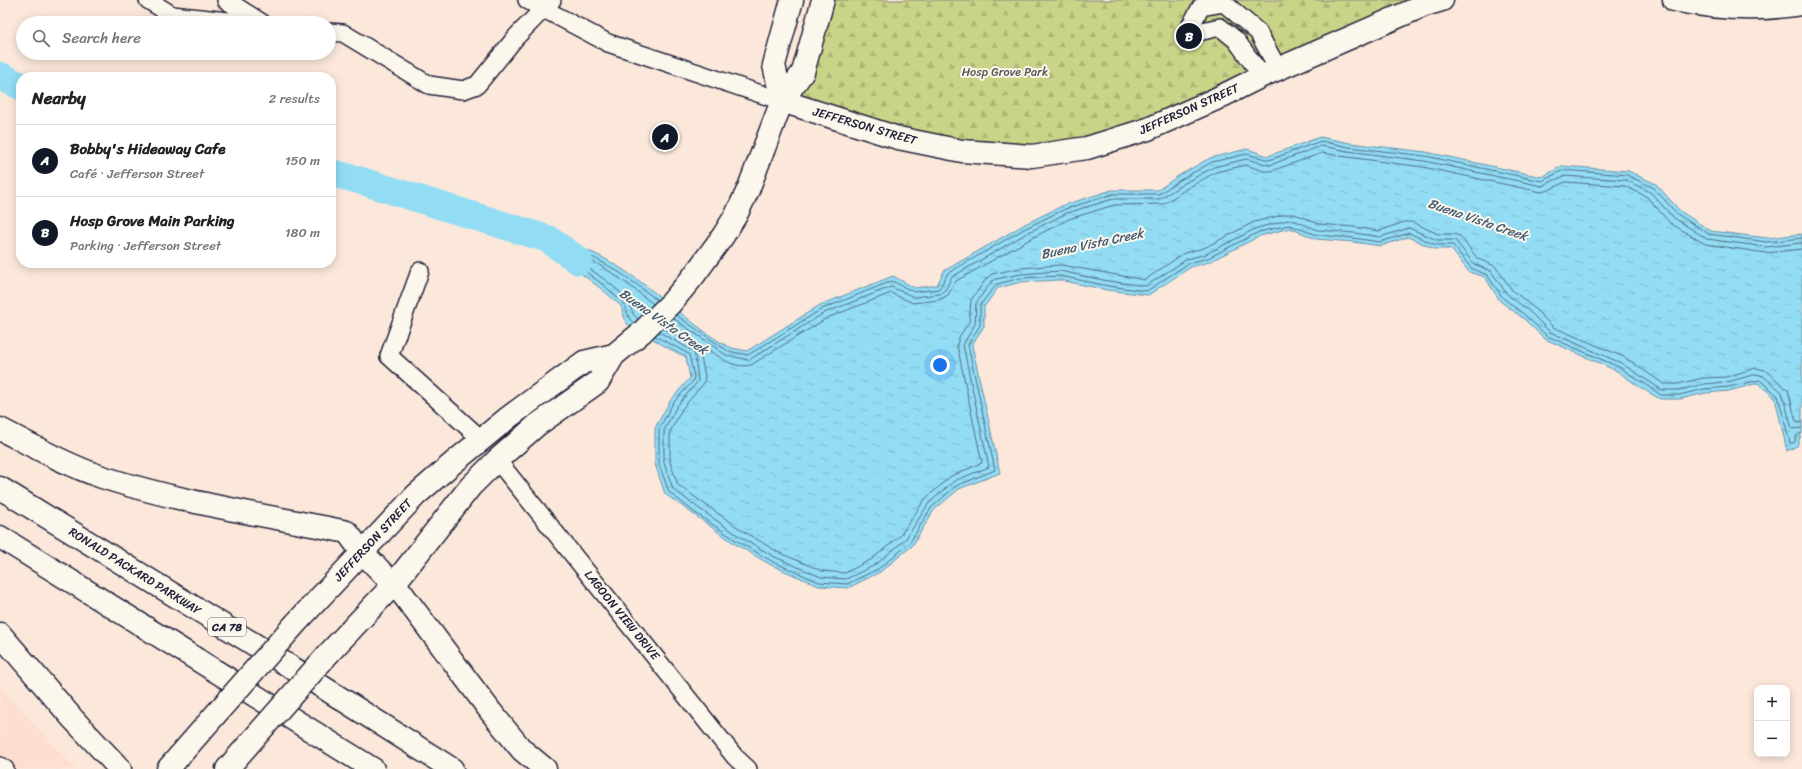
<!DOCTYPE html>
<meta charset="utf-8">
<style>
:root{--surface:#fff;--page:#f2f2f2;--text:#222;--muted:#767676;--line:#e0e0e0;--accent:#111827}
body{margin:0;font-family:Sriracha,sans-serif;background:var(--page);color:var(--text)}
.controls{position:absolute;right:12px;bottom:12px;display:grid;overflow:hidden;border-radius:8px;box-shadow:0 2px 10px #0003}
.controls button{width:36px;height:36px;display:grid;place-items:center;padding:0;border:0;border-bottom:1px solid var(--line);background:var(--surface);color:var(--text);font:20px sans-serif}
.you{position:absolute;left:940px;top:365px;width:14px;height:14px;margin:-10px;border:3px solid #fff;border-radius:50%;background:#1a73e8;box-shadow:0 0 0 6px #1a73e833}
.badge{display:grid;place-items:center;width:26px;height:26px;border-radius:50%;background:var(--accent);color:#fff;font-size:13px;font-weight:700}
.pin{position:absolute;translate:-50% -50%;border:2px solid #fff;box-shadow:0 1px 4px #0006}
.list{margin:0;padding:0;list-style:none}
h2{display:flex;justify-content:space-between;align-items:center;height:52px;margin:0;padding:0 16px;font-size:17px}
h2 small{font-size:13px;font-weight:400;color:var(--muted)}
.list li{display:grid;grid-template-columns:26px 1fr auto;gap:12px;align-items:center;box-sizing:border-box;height:72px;padding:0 16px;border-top:1px solid var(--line)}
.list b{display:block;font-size:15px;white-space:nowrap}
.list p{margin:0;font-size:13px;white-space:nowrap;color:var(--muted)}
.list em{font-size:13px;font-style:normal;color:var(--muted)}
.icon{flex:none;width:22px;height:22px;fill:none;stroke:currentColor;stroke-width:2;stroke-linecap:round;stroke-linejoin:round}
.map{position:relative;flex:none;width:1802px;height:769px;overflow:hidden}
.search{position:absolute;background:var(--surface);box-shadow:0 2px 10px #0003;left:16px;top:16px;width:320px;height:44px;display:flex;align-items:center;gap:10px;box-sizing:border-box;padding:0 14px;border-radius:22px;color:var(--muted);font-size:15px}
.panel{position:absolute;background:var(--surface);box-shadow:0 2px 10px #0003;left:16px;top:72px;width:320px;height:196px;border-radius:16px}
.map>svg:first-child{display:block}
</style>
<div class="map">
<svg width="1802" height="769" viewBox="0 0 1802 769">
<defs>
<pattern id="forest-firs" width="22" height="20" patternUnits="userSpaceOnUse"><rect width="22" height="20" fill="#c9d488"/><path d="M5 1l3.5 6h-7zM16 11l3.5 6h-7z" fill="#acb676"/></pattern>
<pattern id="water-ripples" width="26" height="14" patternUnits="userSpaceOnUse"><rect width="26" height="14" fill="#92dcf4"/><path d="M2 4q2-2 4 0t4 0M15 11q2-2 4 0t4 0" fill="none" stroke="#7ebcd2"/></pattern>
</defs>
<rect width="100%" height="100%" fill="#fce8db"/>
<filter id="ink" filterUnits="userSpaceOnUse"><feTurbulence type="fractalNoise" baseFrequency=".025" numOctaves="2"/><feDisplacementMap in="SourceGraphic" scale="8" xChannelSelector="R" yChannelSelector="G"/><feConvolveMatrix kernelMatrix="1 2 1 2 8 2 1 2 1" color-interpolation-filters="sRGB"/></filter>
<g filter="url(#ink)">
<path fill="#fddecf" d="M0,687L76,769H0Z"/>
<path fill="url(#forest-firs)" stroke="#767b62" d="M815,0H1411L1139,124L1070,143L1011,146L951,141L886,127L792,96Z"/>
<path fill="url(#water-ripples)" stroke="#6592aa" d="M1320,137L1350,143L1426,152L1542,177L1562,166L1628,171L1656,184L1680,211L1711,231L1767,238L1802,234V432L1797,446L1787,451L1775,398L1758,383L1729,391L1706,393L1680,399H1660L1641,388L1617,371L1545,339L1524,319L1500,301L1485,277L1469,272L1451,249H1435L1408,237L1381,246L1353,242L1316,239L1290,228L1260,236L1209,262L1191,267L1148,295L1107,290L1060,280L1021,282L998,288L984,307V326L972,345L1000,473L959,489L934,510L912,546L880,572L848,588L819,586L771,565L735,544L665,494L655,464V428L670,401L690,378L686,357L668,348L626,323L621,306L604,291L550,250L548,239C602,247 642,283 683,315C695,324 718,343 732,348C736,349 742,350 747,351L820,305L893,276L915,288L937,285L944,271L1025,224L1064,205L1112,190H1158L1178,176L1210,158L1247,149L1268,156Z"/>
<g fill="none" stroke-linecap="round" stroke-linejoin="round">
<path stroke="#4f6c85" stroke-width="1" d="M1802,249L1766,253L1705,244L1670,223L1647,197L1625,186L1565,182L1549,190L1541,192L1423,167L1347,157L1322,153L1271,171H1263L1246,165L1216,172L1186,189L1164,204L1114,205L1069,219L1032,238L956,281L948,295L939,300L913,303L891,293L827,318L751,365C728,370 717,351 700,347L699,348L705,376L704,383L682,409L670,432V462L678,485L743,531L778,552L822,571L845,573L872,559L900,536L925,499L951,476L982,463L957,345L959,337L969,322L971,300L986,279L992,274L1020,268L1061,265L1145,280L1184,253L1204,248L1254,222L1286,214H1295L1319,224L1354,227L1379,231L1404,222H1412L1438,234H1453L1460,236L1478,259L1495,266L1512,290L1533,307L1553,327L1624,357L1664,384H1678L1703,378L1726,377L1756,368L1765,370L1788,390L1796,421L1802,422
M676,315L728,351L748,355L822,309L892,281L914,292L939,289L948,273L1026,228L1065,209L1113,194H1159L1180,180L1212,162L1247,154L1269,160L1321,141L1349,147L1425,156L1542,181L1563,170L1627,175L1654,188L1677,214L1709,234L1767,242L1802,238
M673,318L726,355L749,360L824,313L891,287L914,297L940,294L945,290L952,277L1029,232L1067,213L1113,199H1160L1183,184L1214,167L1246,159L1270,165L1321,146L1348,151L1424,161L1542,186L1564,176L1626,180L1650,192L1674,218L1707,239L1766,247L1802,243
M638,319C631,315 632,306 627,300C614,284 594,273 578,260V257C594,256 639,293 653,304
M634,323C626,318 628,309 622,302C602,282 577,266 555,248L554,245C560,244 566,247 572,249C605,260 630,279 657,300
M663,328L675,335L685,338V336L668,323
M659,332L693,351L695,356L698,381L677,406L664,430V463L673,489L697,507L739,536L775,557L821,577L846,579L875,565L905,540L929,503L954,481L989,467L963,345L975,324L976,303L991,282L996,279L1021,274L1060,271L1108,281L1146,286L1187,259L1206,254L1257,228L1288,220H1293L1318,230L1354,233L1380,237L1409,228L1437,240H1455L1474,264L1491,271L1507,294L1530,312L1550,332L1621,363L1662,390H1679L1704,384L1727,382L1757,374L1763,376L1782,392L1792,429L1802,428
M655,336L689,354L694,377L693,381L673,403L659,429V464L669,492L694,512L737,541L773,562L819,582L847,584L878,569L909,544L931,508L956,486L995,470L968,345L980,325V305L997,284L1021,278L1060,276L1108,286L1147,291L1189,263L1208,258L1259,232L1289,225L1317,235L1353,238L1380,242L1409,233L1436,245H1453L1471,268L1487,275L1503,298L1526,316L1547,336L1619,367L1661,395H1679L1705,389L1728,387L1760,380L1778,396L1790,443H1794L1797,435L1802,433"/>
<path stroke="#92dcf4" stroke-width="28" d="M0,76L21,86
M331,173L355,179L548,239L579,261"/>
<defs>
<path id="minor" d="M148,0L172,15L247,23
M226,0L262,23
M527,0L608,43L782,101
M329,32L343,33L429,85L463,90L477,85L516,37L552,0
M1185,35L1201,7L1224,3L1258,32L1278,69
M1185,35L1220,27L1236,40L1262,76
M420,271L389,356L481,439
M497,460L735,757L748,769
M0,766L5,769"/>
<path id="major" d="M1674,0C1716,9 1759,11 1802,4
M782,101L898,138L962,151L1032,156L1087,148L1148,129L1216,99L1262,76L1425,5L1442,0
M782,101L774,65L792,0
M296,623L416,495L453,463L509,417L584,362L614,355
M329,653L394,584L470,487L497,460L537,425L598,382L614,355L642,332L671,303L692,278L723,236L736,215L748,190L782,101L803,72L823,0
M168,769L215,715
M227,769L248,745"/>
<path id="highway" d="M0,429C33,446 67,465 102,477C182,503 265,515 347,532L362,552L401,592L491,712L522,750L545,769
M0,488L299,672L452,769
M0,537L373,769
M0,634L73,719L120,769"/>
</defs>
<use href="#minor" stroke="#22223b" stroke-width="20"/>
<use href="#major" stroke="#22223b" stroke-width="25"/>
<use href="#highway" stroke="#22223b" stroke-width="25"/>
<use href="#minor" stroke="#fbf7ec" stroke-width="17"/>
<use href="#major" stroke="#fbf7ec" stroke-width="22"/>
<use href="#highway" stroke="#fbf7ec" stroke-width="22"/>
<defs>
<path id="major-bridge" d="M215,715L296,623
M248,745L329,653"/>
</defs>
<use href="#major-bridge" stroke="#22223b" stroke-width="25" stroke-linecap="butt"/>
<use href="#major-bridge" stroke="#fbf7ec" stroke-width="22"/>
</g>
</g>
<g text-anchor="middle" stroke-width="4" stroke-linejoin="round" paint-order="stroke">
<rect fill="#fbf7ec" stroke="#636270" stroke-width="1" x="208" y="618" width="38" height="18" rx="3"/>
<g font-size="11" font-weight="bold" fill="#22223b">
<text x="227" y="631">CA 78</text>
</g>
<g font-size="12" fill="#545752" stroke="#fbf7ec">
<text x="1005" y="76">Hosp Grove Park</text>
</g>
<g font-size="12" fill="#22223b" stroke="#fbf7ec">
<text transform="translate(1189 109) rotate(-24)" y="4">JEFFERSON STREET</text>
<text transform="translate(865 126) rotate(16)" y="4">JEFFERSON STREET</text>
<text transform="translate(373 540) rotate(-47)" y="4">JEFFERSON STREET</text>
<text transform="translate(135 571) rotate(32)" y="4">RONALD PACKARD PARKWAY</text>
<text transform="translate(622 615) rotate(51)" y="4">LAGOON VIEW DRIVE</text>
</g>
<g font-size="13" font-style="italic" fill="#445a72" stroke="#fbf7ec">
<text transform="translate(1478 219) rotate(19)" y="5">Buena Vista Creek</text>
<text transform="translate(1092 243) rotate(-12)" y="5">Buena Vista Creek</text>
<text transform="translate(664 321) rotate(35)" y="5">Buena Vista Creek</text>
</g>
</g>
</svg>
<div class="controls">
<button>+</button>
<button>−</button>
</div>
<div class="you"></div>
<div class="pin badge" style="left:665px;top:137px">A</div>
<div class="pin badge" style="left:1189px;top:36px">B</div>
<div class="search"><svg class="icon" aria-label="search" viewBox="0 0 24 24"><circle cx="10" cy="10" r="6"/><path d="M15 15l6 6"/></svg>Search here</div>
<section class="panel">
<h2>Nearby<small>2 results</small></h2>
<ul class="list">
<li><span class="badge">A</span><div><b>Bobby's Hideaway Cafe</b><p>Café · Jefferson Street</p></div><em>150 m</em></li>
<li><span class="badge">B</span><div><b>Hosp Grove Main Parking</b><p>Parking · Jefferson Street</p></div><em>180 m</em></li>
</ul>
</section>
</div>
